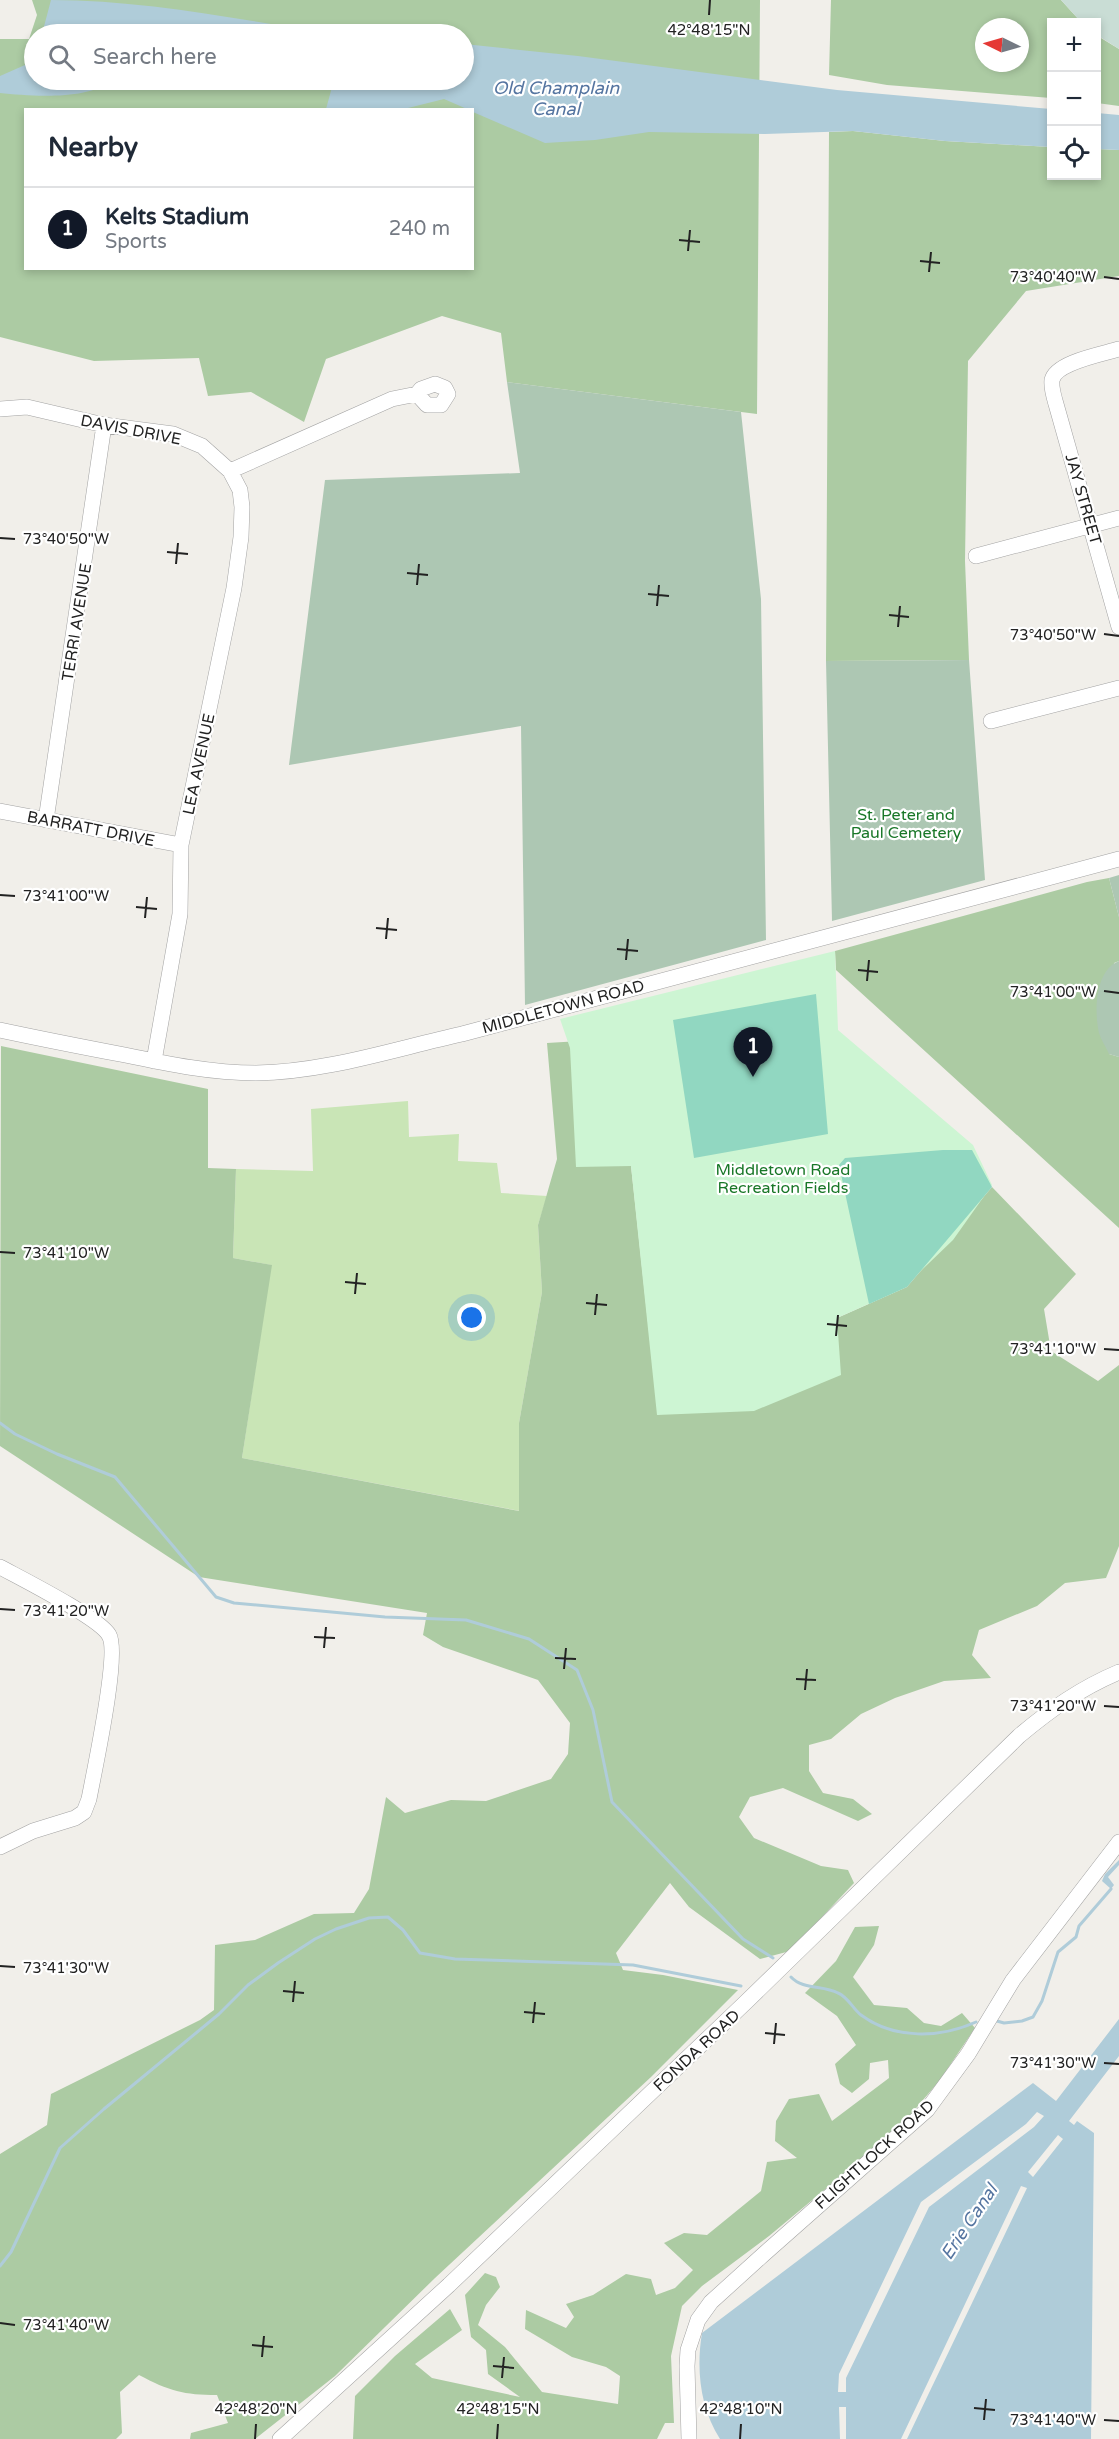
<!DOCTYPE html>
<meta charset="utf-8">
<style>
:root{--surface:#fff;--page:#f6f6f7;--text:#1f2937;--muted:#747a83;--line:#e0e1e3;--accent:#111827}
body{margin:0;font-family:"Varela Round",sans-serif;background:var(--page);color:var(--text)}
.controls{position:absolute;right:18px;top:18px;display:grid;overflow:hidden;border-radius:0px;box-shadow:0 3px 9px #0003}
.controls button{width:54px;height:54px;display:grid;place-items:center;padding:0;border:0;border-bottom:2px solid var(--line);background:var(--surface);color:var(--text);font:30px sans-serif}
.compass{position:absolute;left:975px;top:18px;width:54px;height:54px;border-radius:50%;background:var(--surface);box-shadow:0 3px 9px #0003;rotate:275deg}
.you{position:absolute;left:472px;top:1318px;width:21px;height:21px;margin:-15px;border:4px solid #fff;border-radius:50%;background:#1a73e8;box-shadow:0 0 0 9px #1a73e833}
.badge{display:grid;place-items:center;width:39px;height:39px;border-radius:50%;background:var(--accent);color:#fff;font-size:20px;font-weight:700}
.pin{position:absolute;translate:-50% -50px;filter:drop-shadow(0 2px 3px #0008)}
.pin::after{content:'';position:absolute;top:32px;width:21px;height:18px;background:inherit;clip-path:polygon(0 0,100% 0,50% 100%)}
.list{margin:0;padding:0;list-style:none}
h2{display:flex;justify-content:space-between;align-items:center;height:78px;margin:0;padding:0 24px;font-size:26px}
h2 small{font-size:20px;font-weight:400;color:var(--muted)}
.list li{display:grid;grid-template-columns:39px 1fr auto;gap:18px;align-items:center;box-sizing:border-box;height:84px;padding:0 24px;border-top:2px solid var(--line)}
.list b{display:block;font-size:22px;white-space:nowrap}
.list p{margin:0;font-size:20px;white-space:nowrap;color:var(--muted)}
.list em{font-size:20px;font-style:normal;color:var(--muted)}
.icon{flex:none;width:33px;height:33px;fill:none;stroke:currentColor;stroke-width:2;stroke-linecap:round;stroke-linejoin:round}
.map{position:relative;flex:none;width:1119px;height:2439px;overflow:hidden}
.search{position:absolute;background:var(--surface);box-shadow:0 3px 9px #0003;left:24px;top:24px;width:450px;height:66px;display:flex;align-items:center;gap:15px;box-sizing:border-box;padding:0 21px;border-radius:33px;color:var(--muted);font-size:22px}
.panel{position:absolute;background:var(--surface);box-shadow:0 3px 9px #0003;left:24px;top:108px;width:450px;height:162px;border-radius:0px}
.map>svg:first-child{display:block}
</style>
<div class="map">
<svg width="1119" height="2439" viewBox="0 0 1119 2439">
<rect width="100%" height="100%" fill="#f1efea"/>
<path fill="#c9e5b6" d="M408,1101L409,1137L459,1134L458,1161L497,1163L501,1193L547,1196L538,1225L542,1292L519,1423L520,1511L242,1458L271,1265L233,1258L236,1169L313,1171L311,1109Z"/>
<path fill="#accba3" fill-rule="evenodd" d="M32,0H760L757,414L507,382L501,333L442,316L326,359L304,422L251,392L208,396L199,358L94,361L0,337V39H29L37,15ZM34,34H464V80H34ZM26,110H472V268H26Z
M831,0H1061L1081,22H1052L1051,98L887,85L829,75ZM984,27H1020V63H984Z
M1096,35L1119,49V106L1097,103Z
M853,131L945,141L1051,147L1052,176H1096L1097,149L1119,150V276L1026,291L968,361L965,561L969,660L826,661L829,132Z
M1109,878L1119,917V961L1114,963L1109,1054L1119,1057V1228L836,970L835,951L1087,882Z
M580,1041L631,1166L658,1415L837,1318L907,1287L992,1187L1076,1274L1044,1309L1051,1351L1098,1381L1119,1365V1546L1106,1578L1065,1583L1037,1606L979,1630L972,1655L991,1678L944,1681L895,1698L861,1714L831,1739L809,1745V1771L823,1793L853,1799L872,1814L858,1821L783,1788L750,1797L739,1817L754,1838L821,1866L848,1870L854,1883L790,1951L760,1959L689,1907L670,1883L616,1953L623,1970L663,1975L738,1990L651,2077L435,2278L335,2376L255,2439H190L191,2433L228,2423L217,2395C184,2395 169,2391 139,2375L120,2392L122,2433L116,2439H0V2154L47,2125L51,2094L200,2020L214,2010L215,1945L255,1940L314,1914L354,1913L369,1889L386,1797L405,1813L451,1800L486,1801L551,1779L568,1754L570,1723L538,1680L443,1647L423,1635L427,1613L199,1577L0,1446L1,1046L208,1089V1168L236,1169L233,1258L272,1265L242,1458L519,1511V1423L542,1292L538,1225L557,1159L547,1043Z
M879,1926L874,1945L853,1977L874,2005L907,2008L924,2023L941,2026L962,2013L975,2028L940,2080L900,2127L769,2236L702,2286L682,2306L671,2356L674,2423H665L657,2439H353L355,2396L395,2356L450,2309L462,2330L415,2364L432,2378L520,2397L488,2374L486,2350L471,2337L465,2295L485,2273L496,2277L500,2287L486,2305L478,2325L505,2347L542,2392L618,2404L620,2376L606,2367L572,2357L525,2329L526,2310L566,2328L574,2317L566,2304L593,2295L626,2274L651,2279L656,2295L675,2288L693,2270L664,2243L684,2233L707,2235L761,2191L767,2162L797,2158L775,2141L776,2121L789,2099L819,2094L832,2121L889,2078L888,2060L870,2063L869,2079L852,2093L840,2084L835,2064L856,2045L837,2016L805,1993L836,1961L855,1927Z"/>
<path fill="#c9ddd5" d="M1061,0H1119V49L1097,35L1096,22H1081Z"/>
<path fill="#adc7b3" d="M507,382L741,412L761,599L766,940L525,1005L521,726L289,765L325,480L520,473Z
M969,660L985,880L832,921L826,661Z
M1119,875V917L1109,878Z
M1119,961V1057L1109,1054C1106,1047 1101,1040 1099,1033C1094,1012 1095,970 1119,961Z"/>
<path fill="#cdf5d3" d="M835,951L838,1030L973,1145L992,1185L953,1240L902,1289L837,1318L841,1375L754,1411L657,1415L631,1166L576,1167L570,1048L560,1019Z"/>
<path fill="#91d7c1" d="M816,994L828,1134L694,1158L673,1020Z
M943,1150H972L992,1187L907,1287L869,1304L839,1165L845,1158Z"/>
<path fill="#afccd9" d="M51,0C146,0 240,20 334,34H42Z
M464,44L578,56L837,90L1051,109V147L945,141L853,131L765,134L649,132L595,140L545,143L473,112L472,110L467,109L444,99L404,109H326L334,80H464Z
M34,48V80H112C88,101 30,96 0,93V76L25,65Z
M1097,113L1119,115V150L1097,149Z
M1119,1860V1865L1108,1877L1114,1885L1111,1889L1102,1881L1105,1874Z
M1119,2019V2056L1069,2121L1074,2125L1077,2121L1094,2133L1091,2439H720C700,2408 696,2369 702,2333L1033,2083L1056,2101Z"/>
<path fill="#f1efea" d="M1037,2112L1044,2116L1034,2127L929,2207L846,2378V2392H838L839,2374L921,2202L1026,2124Z
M1058,2135L1063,2139L1033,2177L1028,2172Z
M1021,2186L1027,2188L907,2439H901Z
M839,2407H846V2439H840Z"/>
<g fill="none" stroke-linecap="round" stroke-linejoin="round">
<path stroke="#afccd9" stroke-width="3" d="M0,1423L15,1434L57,1454L115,1477L216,1597L234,1603L385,1617L466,1620L529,1639L577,1670L593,1710L612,1802L743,1939L773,1958
M791,1977C803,1990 823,1985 838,1993C848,1997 853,2009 861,2015C895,2040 940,2038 976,2022
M997,2021L1004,2023L1022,2021L1033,2017L1042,2001L1058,1952L1076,1937L1079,1926L1111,1889
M0,2266L11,2252L60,2148L104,2109L219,2014L248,1985L278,1963L315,1939L336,1929L369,1918L388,1917L403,1930L420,1953L455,1959L633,1965L741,1986"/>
<defs>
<path id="minor" d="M1119,349C1103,354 1056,362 1052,380C1051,388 1054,397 1056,404L1119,627
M435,384L445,388L448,394L441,405H427L417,394L421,389Z
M0,409L27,407L104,425L173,434L202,446L230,471L240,490L242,507L241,537L234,588L181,845L180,914L154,1061
M230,471L392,399L417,394
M976,556L1119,518
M991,721L1119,688
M0,811L181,845
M46,820L104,425
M0,1030C42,1039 83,1047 125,1055C168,1064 212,1073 256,1073C326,1072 394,1049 462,1034L1119,859
M0,1567C22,1579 98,1617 109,1635C120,1653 94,1772 89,1799L84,1812L75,1818L33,1831L0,1847
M280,2439L449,2285L746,2002L1019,1736C1051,1709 1081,1688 1119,1672
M689,2439L687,2366L688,2350L698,2320L711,2302L764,2254L927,2110L968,2054L1013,1980L1119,1842"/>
</defs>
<use href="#minor" stroke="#a3a3a3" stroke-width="16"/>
<use href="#minor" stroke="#fff" stroke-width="15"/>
</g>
<path fill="none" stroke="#222" stroke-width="2" d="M709,15L710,0M679,240L700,242M688,251L690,230M920,261L940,263M929,272L931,252M1104,277L1119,279M0,538L15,539M167,552L188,554M176,564L178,543M407,573L428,575M417,585L419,564M648,594L669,596M657,606L659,585M889,615L909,617M898,627L900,606M1104,634L1119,636M0,895L15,896M136,907L157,909M145,918L147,897M376,928L397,930M386,939L388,918M617,949L638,951M626,960L628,939M858,970L878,972M867,981L869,960M1104,991L1119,993M0,1252L15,1253M345,1282L366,1284M355,1294L357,1273M586,1303L607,1305M595,1315L597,1294M827,1324L847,1326M836,1336L838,1315M1104,1349L1119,1350M0,1609L15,1610M314,1637L335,1638M324,1648L326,1627M555,1658L576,1659M564,1669L566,1648M796,1679L816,1680M805,1690L807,1669M1104,1706L1119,1707M0,1966L15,1967M283,1991L304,1993M293,2002L295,1981M524,2012L545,2014M533,2023L535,2002M765,2033L785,2035M774,2044L776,2023M1104,2063L1119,2064M0,2323L15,2325M252,2345L273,2347M262,2357L264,2336M493,2366L514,2368M502,2378L504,2357M974,2408L995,2410M984,2420L986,2399M1104,2420L1119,2421M255,2439L256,2424M497,2439L498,2424M740,2439L741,2424"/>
<g text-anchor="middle" stroke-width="4.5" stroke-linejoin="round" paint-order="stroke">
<g font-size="16" fill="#222" stroke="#fff">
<text transform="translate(131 429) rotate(11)" y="6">DAVIS DRIVE</text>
<text transform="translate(1084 499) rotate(74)" y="6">JAY STREET</text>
<text transform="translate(76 622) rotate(-81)" y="6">TERRI AVENUE</text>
<text transform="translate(198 764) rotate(-78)" y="6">LEA AVENUE</text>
<text transform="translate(91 828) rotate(11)" y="6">BARRATT DRIVE</text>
<text transform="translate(563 1006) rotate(-15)" y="6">MIDDLETOWN ROAD</text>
<text transform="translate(696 2050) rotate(-43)" y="6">FONDA ROAD</text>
<text transform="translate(874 2154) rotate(-42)" y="6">FLIGHTLOCK ROAD</text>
</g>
<g font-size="16" fill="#197728" stroke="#fff">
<text x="906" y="820">St. Peter and<tspan x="906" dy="18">Paul Cemetery</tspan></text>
<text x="783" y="1175">Middletown Road<tspan x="783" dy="18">Recreation Fields</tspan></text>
</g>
<g font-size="18" font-style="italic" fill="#5474a0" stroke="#fff">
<text x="556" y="94">Old Champlain<tspan x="556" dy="21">Canal</tspan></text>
<text transform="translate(969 2222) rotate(-56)" y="6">Erie Canal</text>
</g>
</g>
<g font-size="15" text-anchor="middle" fill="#222" stroke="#fff" stroke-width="4.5" stroke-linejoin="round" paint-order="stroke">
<text x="709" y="35">42°48'15"N</text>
<text x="1053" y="282">73°40'40"W</text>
<text x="66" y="544">73°40'50"W</text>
<text x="1053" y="640">73°40'50"W</text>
<text x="66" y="901">73°41'00"W</text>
<text x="1053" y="997">73°41'00"W</text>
<text x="66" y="1258">73°41'10"W</text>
<text x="1053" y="1354">73°41'10"W</text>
<text x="66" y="1616">73°41'20"W</text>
<text x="1053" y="1711">73°41'20"W</text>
<text x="66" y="1973">73°41'30"W</text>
<text x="1053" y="2068">73°41'30"W</text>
<text x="66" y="2330">73°41'40"W</text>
<text x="256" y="2414">42°48'20"N</text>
<text x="498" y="2414">42°48'15"N</text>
<text x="741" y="2414">42°48'10"N</text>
<text x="1053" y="2425">73°41'40"W</text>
</g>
</svg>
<div class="controls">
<button>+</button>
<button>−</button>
<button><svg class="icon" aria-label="locate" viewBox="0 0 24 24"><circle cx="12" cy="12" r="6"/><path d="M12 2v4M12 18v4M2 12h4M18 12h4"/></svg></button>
</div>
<svg class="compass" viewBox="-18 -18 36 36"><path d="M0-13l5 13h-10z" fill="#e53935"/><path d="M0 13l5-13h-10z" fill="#747a83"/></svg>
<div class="you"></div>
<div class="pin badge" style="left:753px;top:1077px">1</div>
<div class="search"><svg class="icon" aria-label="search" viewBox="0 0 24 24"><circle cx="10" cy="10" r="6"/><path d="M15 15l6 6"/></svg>Search here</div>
<section class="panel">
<h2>Nearby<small></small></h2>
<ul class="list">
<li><span class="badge">1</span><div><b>Kelts Stadium</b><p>Sports</p></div><em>240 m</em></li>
</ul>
</section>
</div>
